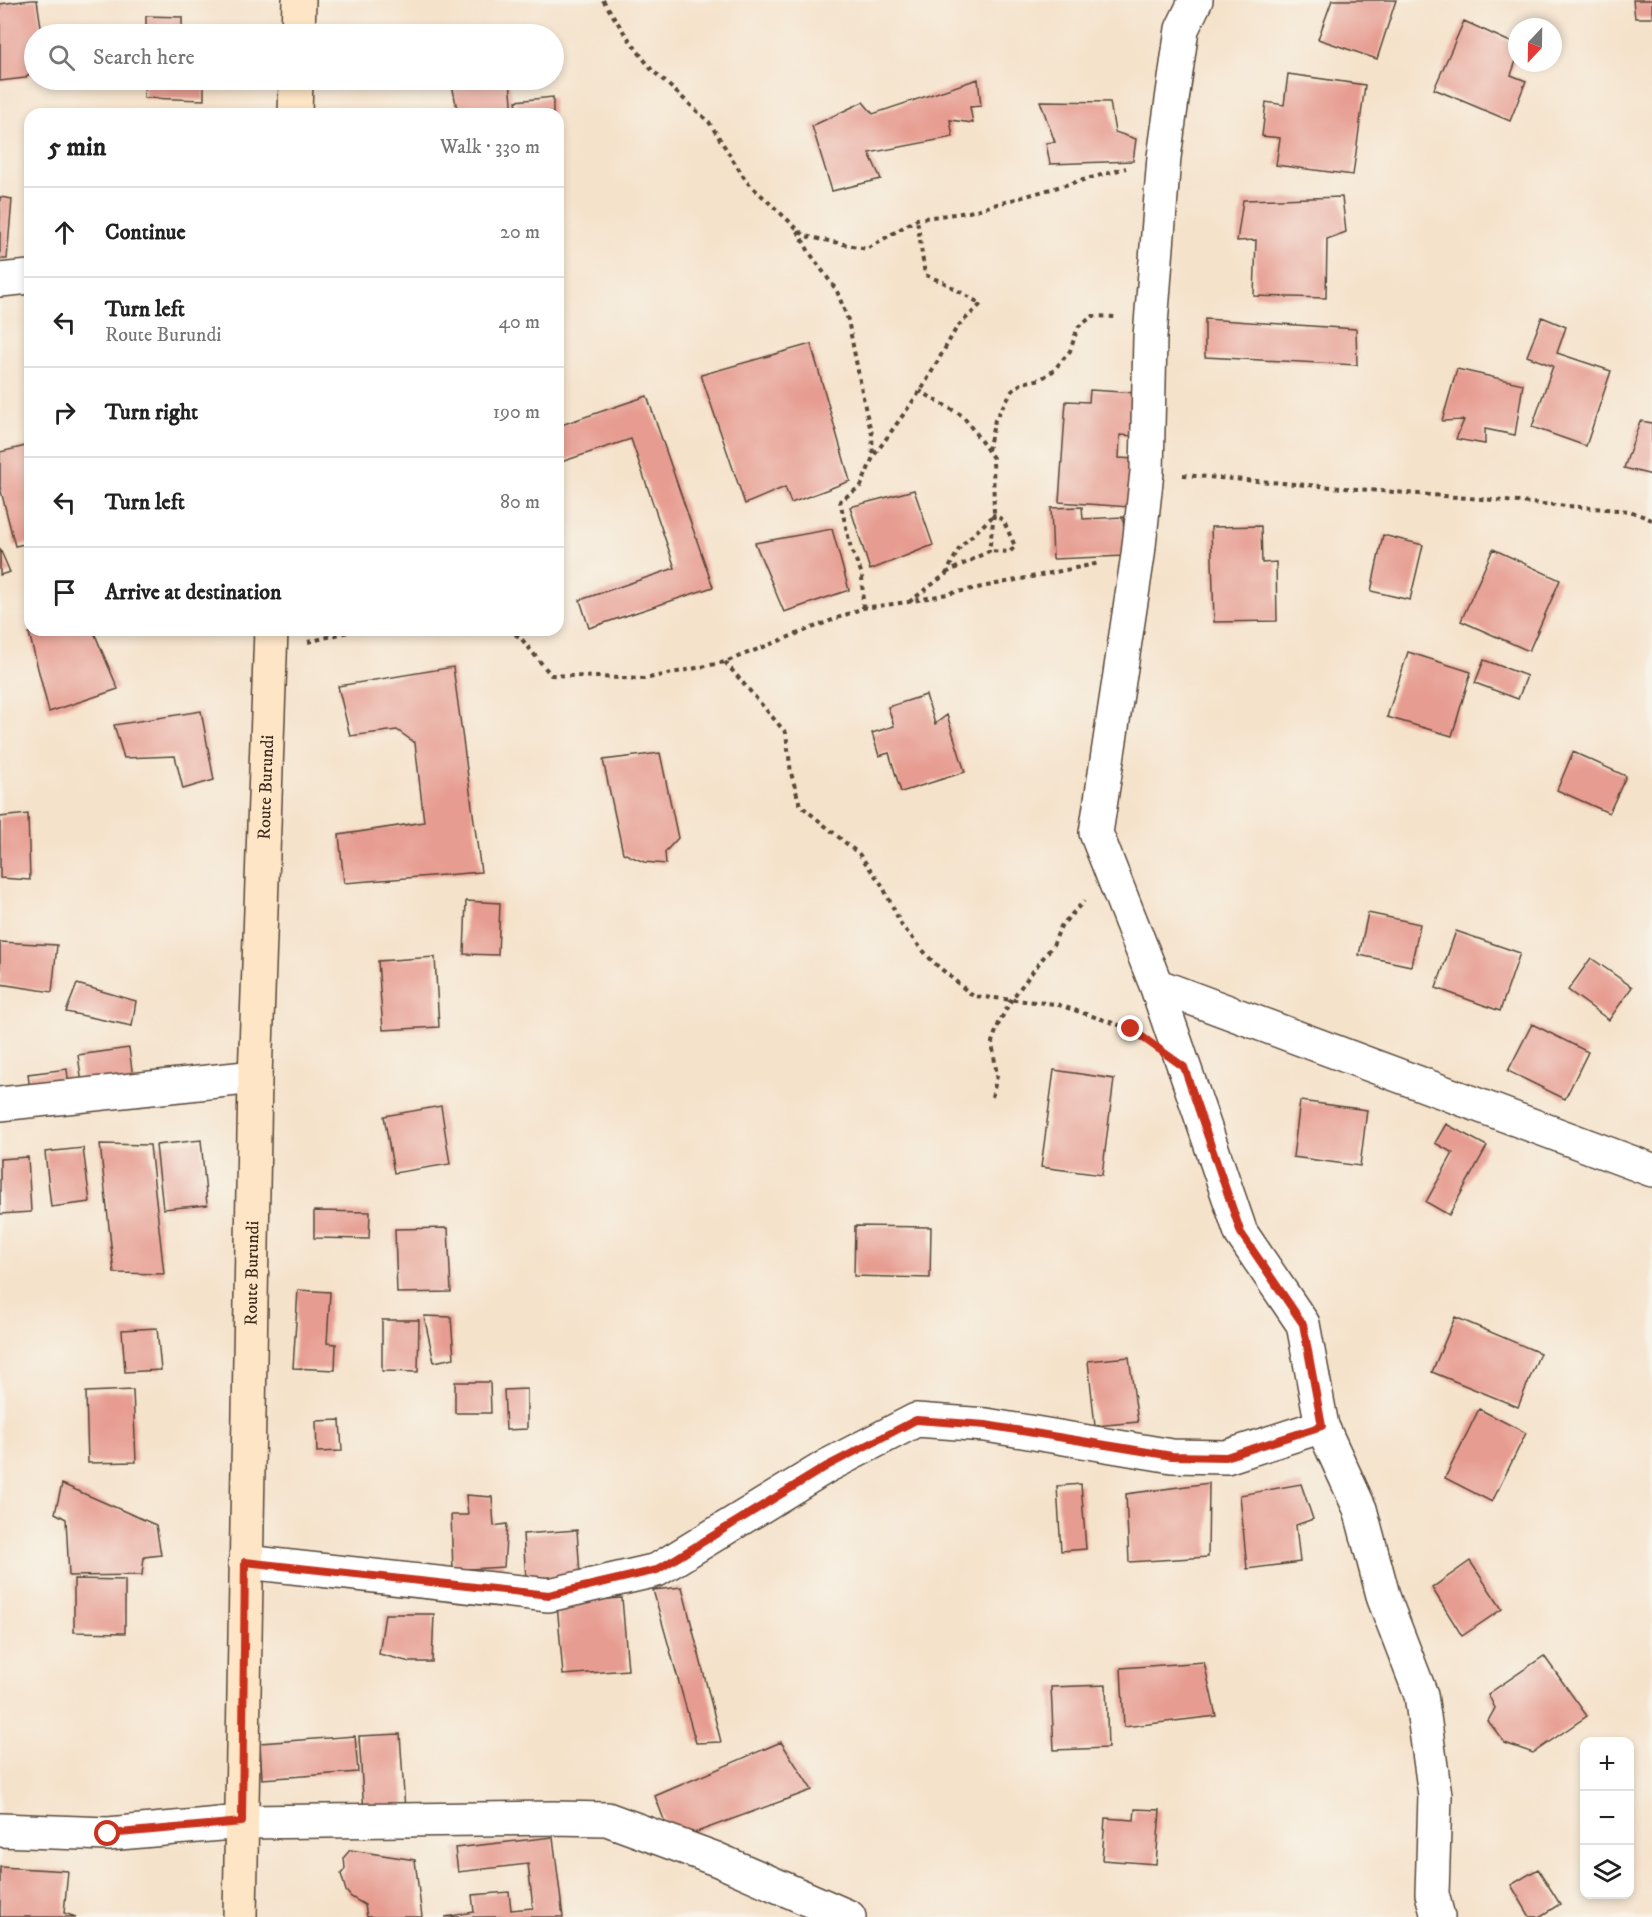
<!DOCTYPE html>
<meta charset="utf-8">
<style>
:root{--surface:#fff;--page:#f2f2f2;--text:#222;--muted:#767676;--line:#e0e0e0}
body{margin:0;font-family:"IM FELL DW Pica",serif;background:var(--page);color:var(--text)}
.controls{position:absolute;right:18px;bottom:18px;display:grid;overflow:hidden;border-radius:12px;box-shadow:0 3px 9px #0003}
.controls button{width:54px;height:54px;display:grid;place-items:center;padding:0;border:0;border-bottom:2px solid var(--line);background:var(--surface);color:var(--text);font:30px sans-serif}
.compass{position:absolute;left:1508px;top:18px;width:54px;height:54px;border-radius:50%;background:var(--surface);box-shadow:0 3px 9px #0003;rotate:202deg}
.stop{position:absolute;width:18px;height:18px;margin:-14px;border:4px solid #c8321e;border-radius:50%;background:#fff}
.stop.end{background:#c8321e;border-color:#fff;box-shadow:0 2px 6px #0008}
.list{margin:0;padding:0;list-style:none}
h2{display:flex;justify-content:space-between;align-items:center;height:78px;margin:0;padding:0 24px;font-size:26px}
h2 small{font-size:20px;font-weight:400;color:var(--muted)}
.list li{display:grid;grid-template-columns:39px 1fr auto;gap:18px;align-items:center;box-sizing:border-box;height:90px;padding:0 24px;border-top:2px solid var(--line)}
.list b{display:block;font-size:22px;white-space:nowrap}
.list p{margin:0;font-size:20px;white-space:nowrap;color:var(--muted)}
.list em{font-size:20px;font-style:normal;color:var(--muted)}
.icon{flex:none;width:33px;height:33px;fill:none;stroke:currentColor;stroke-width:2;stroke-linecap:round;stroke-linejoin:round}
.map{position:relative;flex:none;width:1652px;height:1917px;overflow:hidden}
.search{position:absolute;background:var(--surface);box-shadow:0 3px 9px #0003;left:24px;top:24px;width:540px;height:66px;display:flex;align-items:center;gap:15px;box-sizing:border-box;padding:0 21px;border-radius:33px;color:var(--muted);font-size:22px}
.panel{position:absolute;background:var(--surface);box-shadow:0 3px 9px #0003;left:24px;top:108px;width:540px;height:528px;border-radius:18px}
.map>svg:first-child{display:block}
</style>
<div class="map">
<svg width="1652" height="1917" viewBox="0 0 1652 1917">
<rect width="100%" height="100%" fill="#f7f3e8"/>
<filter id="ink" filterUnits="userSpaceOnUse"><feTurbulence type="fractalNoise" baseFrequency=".0167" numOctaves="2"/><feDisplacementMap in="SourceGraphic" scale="12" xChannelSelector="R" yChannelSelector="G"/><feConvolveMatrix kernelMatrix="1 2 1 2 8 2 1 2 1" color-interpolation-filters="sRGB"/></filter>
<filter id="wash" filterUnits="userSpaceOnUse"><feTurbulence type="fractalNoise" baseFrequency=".008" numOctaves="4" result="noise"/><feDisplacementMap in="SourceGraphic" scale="24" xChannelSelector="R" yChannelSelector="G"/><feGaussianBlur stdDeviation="1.35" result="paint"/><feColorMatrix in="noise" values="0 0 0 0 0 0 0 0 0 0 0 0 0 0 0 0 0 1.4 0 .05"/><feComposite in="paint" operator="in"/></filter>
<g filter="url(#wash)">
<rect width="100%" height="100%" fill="#f5e2cb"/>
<g id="blocks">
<path fill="#e79c91" d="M31,0H37L42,34H34V71L25,78L0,81V4Z
M1332,0H1396L1377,59L1318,39Z
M1633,0H1652V18H1635Z
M146,16L182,17V34H146Z
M1464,21L1517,45V58L1511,75L1526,81L1510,121L1434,89Z
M1288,74L1365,85L1353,175L1276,165L1280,138L1262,136L1266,102L1284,105Z
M978,79L981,106L970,107L973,123L950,120L953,137L869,153L881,179L832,191L812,126L863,102L873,114Z
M145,80H204V100L144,98Z
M451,80H510L513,114H458Z
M553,97V114H518L516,101Z
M1040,101L1110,102L1115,132L1136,139L1133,161L1050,164L1046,143L1055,142Z
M0,197L12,199L7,259H0Z
M1342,197L1346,232L1327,239L1326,298L1254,296L1256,240L1237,241L1243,200Z
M1542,317L1566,327L1557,353L1611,371L1586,446L1532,427L1553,366L1527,356Z
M1205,319L1356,329L1357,365L1205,357Z
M811,344L850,481L791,503L785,487L745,504L701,375Z
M1457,369L1523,384L1515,435L1485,429V444L1456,439L1464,420L1442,421Z
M1090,390L1137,393L1134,436L1120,435L1119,458L1134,459L1130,507L1059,502L1066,401L1089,402Z
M647,396L713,587L589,628L580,600L675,568L631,439L558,463V426Z
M1640,421L1652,423V475L1624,468Z
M30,445V543L15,546L0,487V452Z
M914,490L933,545L870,570L850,507Z
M1082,507L1083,519L1123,517L1125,556L1053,559L1051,508Z
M1261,526L1262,563L1276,562L1277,621L1214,622L1211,527Z
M832,529L849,590L784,612L755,543Z
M1383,535L1423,545L1410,600L1371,591Z
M0,549L10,572L0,575Z
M1493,549L1560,580L1529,651L1461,621Z
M38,630H93L118,689L49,712L29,633Z
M1408,652L1471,672L1452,736L1387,717Z
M1484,660L1527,676L1518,699L1475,683Z
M453,667L481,872L344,883L339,835L424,822L415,743L397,730L350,736L338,686Z
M926,695L935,724L947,715L965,772L901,792L889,753L879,756L872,733L894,726L888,707Z
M201,711L214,780L183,789L175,756L124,758L114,725Z
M1573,752L1626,776L1609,813L1557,790Z
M660,753L678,838L665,852L666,864L644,862L623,853L603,760Z
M28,814L30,880L0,878V817Z
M466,901L500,903L498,955L464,954Z
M1368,913L1420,924L1411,966L1359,955Z
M1456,931L1520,953L1500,1011L1436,988Z
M0,942L57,945L52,992L0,984Z
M435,957L439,1027L383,1030L378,961Z
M1591,958L1632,987L1609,1020L1568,990Z
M77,984L136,1001L132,1026L66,1012Z
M1532,1024L1588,1052L1565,1099L1508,1071Z
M129,1048L134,1085L83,1091L78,1055Z
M67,1069L70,1097L31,1101L28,1074Z
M1054,1070L1114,1079L1102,1175L1041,1167Z
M1300,1101L1367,1110L1360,1166L1293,1157Z
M441,1106L450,1164L394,1173L384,1116Z
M1446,1124L1487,1146L1449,1215L1426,1202L1453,1153L1435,1143Z
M201,1140L207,1205L163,1209L156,1145Z
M100,1144L150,1145L164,1274L114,1273Z
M83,1148L90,1202L51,1207L45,1152Z
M28,1157L31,1212L0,1214V1159Z
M314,1211L370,1212L369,1239L314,1238Z
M855,1226L931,1227L930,1278L854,1276Z
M448,1228L451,1292L397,1293L395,1229Z
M298,1290L330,1292L327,1343L336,1344L335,1370L293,1368Z
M424,1316L451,1317L454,1358L434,1362Z
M1455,1317L1540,1353L1518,1407L1432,1372Z
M382,1320H419L418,1372L382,1371Z
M157,1328L161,1370L125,1372L122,1330Z
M1129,1357L1138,1422L1095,1426L1088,1361Z
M455,1382H490L491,1413H455Z
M527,1389V1429L506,1430L504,1390Z
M133,1390L136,1462L88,1463L86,1392Z
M1479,1409L1526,1433L1492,1502L1445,1478Z
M340,1420L342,1451L317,1452L316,1421Z
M1209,1483L1208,1557L1129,1562L1126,1494Z
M62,1484L156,1525L161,1555L144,1557L142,1575L69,1576L66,1519L55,1513Z
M1081,1484L1086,1549L1061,1551L1057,1486Z
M1301,1484L1313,1519L1296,1525L1300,1562L1247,1569L1240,1495Z
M466,1495L492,1497L494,1526L507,1524L504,1567L453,1570L451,1515H468Z
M577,1530L580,1575L526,1579L523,1534Z
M1470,1561L1502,1609L1462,1636L1432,1588Z
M74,1579L125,1580V1633L74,1632Z
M682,1587L721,1742L696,1743L653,1590Z
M622,1598L628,1670L563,1675L557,1603Z
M385,1614H434L432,1662H410L379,1654Z
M1544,1656L1587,1716L1533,1753L1505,1743L1488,1721L1495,1708L1488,1694Z
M1204,1662L1216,1716L1124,1727L1121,1668Z
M1106,1685L1108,1748L1054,1750L1051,1687Z
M400,1734L405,1810L364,1812L359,1736Z
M355,1736L358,1772L262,1779L260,1743Z
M781,1742L812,1790L672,1841L655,1796Z
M1135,1809L1160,1810L1156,1864L1102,1860L1105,1818L1134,1820Z
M553,1837L563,1917H445L474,1912L472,1895L509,1892L511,1910L533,1908L528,1864L458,1872L455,1848Z
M350,1850L415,1860L422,1917H367L365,1905L351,1897L346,1891L341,1874L345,1869L344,1857Z
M0,1867L68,1871L64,1913L76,1917H0Z
M1538,1869L1560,1904L1539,1917H1530L1511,1885Z"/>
</g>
</g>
<g filter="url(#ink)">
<use href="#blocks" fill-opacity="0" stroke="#574638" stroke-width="1.5"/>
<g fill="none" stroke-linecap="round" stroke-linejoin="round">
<defs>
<path id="minor" d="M1196,0L1182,29L1164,157L1150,337L1147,472L1138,555L1096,833L1156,985L1241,1233L1303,1324L1322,1426L1360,1509L1384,1599L1421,1695L1435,1795L1432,1894L1438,1917
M0,280L30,277
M1156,985L1652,1170
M0,1104L255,1077
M245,1562L549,1595L657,1570L827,1466L916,1420L986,1425L1172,1456L1226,1457L1322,1426
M0,1830L108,1834L242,1822L553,1818L607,1819L716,1859L849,1917"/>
<g id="secondary">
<path d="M298,34L299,0"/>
<path d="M295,114L296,80"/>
<path id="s1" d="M240,1917L255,1077L271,630"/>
</g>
</defs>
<use href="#minor" stroke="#574638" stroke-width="36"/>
<use href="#secondary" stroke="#574638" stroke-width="36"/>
<path stroke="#574638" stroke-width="4" stroke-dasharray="4.5 4.5" stroke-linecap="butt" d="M603,0L623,31L651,69L709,122L747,182L805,236L867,249L917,219L969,212L1126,168
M798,231L809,252L837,291L848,320L866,412L872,434L873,456
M988,450L995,420L1012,391L1022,383L1041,379L1053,371L1070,351L1078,327L1093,316L1115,317
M1183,475L1630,511L1652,520
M946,573L989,551L994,515L1003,520L1015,546L1010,552L989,551
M909,602L946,574L960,547L994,515L993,458L963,416L920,391
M863,608L862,574L851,549L840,501L861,486L873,457L923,387L957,327L981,304L943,282L925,275L917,219
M507,630L520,637L551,675L644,679L725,662L863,608L908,602L1100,563
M308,642L356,630
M725,662L786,733L791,773L800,805L859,854L882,885L902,926L933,962L973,996L1056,1004L1131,1029
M992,1097L997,1076L992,1042L999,1023L1011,1000L1053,945L1061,926L1084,901"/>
<use href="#minor" stroke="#fff" stroke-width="33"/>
<use href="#secondary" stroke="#fde5c5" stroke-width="33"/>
</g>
</g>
<g fill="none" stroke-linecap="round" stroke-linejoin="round" filter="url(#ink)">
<path stroke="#c8321e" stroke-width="8" d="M108,1834L242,1822L245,1562L549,1595L657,1570L827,1466L916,1420L986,1425L1172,1456L1226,1457L1322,1426L1303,1324L1241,1233L1184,1067L1131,1029"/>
</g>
<g text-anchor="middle" stroke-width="5" stroke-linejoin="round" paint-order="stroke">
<g font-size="18" fill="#3b2a1e" stroke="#f7f3e8">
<text dy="6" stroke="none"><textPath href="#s1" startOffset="1130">Route Burundi</textPath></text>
<text dy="6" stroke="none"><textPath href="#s1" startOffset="644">Route Burundi</textPath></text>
</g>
</g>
</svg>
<div class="controls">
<button>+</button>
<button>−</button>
<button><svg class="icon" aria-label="layers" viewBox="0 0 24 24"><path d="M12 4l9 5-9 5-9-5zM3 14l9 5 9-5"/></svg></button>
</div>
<svg class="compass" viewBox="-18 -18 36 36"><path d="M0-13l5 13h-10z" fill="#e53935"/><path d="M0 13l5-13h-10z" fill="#767676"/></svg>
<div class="stop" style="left:108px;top:1834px"></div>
<div class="stop end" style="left:1131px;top:1029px"></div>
<div class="search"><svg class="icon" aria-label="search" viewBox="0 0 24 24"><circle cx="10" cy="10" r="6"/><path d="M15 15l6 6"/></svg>Search here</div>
<section class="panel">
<h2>5 min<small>Walk · 330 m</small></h2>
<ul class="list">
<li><svg class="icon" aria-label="ahead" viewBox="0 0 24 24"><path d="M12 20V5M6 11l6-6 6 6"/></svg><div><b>Continue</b></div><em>20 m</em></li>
<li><svg class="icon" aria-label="left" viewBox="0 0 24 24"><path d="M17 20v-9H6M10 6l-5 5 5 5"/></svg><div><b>Turn left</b><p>Route Burundi</p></div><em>40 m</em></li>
<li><svg class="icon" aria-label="right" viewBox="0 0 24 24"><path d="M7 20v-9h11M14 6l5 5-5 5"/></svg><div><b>Turn right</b></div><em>190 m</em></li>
<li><svg class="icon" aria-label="left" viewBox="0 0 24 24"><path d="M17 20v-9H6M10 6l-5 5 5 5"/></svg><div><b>Turn left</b></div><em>80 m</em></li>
<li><svg class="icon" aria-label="arrive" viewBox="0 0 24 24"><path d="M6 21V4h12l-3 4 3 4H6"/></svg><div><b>Arrive at destination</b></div></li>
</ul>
</section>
</div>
